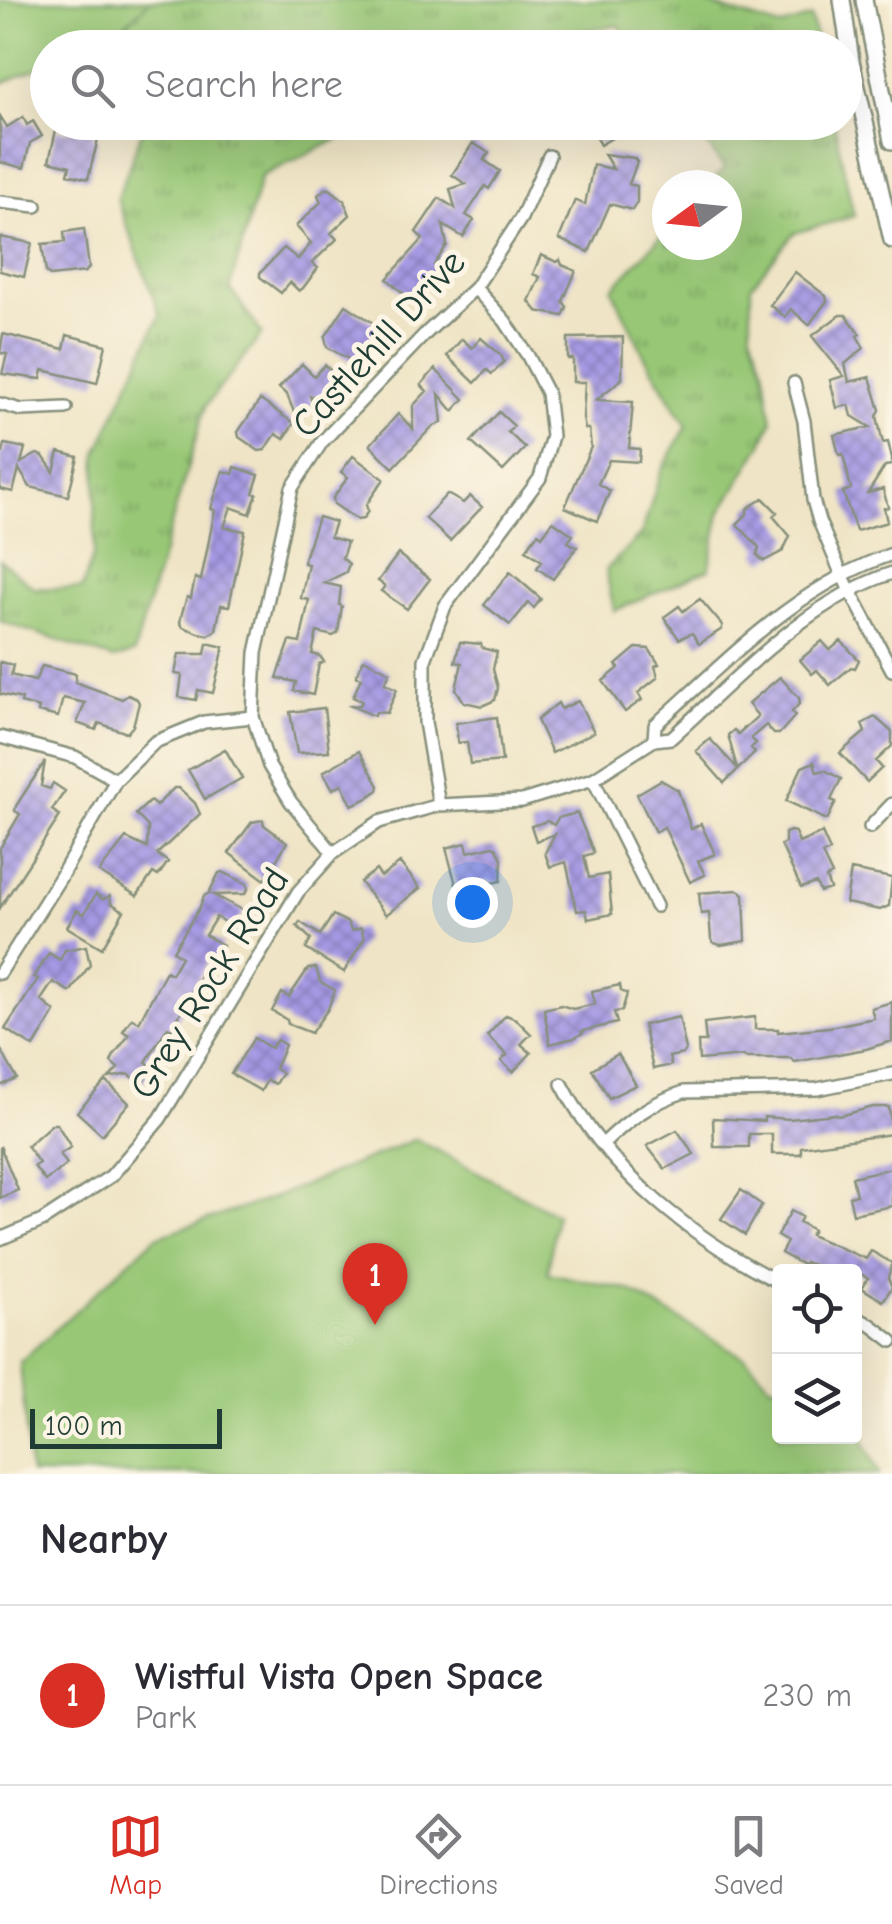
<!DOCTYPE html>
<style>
:root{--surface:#fff;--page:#f2f2f3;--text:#2b2b33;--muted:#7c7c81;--line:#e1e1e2;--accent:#d93025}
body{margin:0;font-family:"Comic Neue",sans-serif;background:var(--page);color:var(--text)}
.controls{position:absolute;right:30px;bottom:30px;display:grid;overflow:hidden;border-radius:10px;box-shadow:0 10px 40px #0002}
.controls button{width:90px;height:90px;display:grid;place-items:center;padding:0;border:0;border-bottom:2px solid var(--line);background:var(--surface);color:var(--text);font:50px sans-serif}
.compass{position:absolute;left:652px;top:170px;width:90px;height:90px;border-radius:50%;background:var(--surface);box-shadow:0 10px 40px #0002;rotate:255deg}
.scale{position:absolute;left:30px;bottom:25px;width:192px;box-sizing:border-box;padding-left:10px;border:5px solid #1f3d34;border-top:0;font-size:28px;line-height:35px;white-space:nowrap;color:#1f3d34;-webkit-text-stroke:8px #fcf5e5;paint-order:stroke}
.you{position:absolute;left:472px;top:902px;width:35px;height:35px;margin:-25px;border:8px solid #fff;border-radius:50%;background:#1a73e8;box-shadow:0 0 0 15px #1a73e833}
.badge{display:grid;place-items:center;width:65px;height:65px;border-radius:50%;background:var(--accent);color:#fff;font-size:32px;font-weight:700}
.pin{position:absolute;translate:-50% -82px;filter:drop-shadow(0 2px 5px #0008)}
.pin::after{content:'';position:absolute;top:52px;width:35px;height:30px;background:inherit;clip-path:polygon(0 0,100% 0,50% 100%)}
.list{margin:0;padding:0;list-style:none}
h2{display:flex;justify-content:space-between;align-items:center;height:130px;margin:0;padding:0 40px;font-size:42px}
h2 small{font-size:32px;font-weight:400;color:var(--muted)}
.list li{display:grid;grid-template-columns:65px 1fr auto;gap:30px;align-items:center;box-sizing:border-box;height:180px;padding:0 40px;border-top:2px solid var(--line)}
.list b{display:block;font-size:38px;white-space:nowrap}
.list p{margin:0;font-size:32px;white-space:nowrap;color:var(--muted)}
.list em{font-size:32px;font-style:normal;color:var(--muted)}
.icon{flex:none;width:55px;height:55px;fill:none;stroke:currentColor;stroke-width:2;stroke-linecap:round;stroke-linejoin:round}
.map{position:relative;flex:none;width:892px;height:1474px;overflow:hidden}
.search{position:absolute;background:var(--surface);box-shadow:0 10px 40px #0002;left:30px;right:30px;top:30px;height:110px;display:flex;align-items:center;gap:25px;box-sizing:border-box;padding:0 35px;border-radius:55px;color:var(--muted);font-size:38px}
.sheet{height:310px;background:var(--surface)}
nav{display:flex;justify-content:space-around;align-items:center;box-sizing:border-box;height:140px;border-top:2px solid var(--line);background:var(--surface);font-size:28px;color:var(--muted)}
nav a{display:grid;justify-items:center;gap:5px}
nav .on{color:var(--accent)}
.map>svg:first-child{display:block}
</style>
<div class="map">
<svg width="892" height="1474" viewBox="0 0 892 1474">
<defs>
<pattern id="grass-tufts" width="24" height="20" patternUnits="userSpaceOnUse" patternTransform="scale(2.5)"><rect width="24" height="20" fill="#98c776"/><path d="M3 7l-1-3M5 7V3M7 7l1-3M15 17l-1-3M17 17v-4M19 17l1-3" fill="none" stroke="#7ba362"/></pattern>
<pattern id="building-cross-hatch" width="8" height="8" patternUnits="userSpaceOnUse" patternTransform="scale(2.5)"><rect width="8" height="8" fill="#a699e4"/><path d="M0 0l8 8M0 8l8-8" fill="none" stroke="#877eba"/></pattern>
</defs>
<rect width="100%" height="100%" fill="#fcf5e5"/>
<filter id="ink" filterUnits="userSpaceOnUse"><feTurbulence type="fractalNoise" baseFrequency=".01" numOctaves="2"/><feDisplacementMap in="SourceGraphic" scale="20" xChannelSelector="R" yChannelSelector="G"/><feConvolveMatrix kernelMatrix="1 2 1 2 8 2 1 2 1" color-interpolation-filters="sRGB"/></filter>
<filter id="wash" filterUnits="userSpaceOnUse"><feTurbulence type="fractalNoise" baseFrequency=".0048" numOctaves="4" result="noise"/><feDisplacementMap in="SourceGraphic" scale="40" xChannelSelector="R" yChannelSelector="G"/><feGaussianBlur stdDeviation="2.25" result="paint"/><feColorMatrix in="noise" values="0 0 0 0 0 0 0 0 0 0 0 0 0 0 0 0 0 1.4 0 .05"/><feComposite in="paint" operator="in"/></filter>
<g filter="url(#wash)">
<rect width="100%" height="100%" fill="#efe4c5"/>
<path fill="url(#grass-tufts)" stroke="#5c8255" stroke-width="2.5" d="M150,0H694L780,27L811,17L818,47H648L633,42L618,25L492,44L486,48H141L118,33Z
M145,123H372L261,176L230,288L262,334L205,407L134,653L114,659L0,621V560L34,588L82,589L94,553L97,453L160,315L117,199Z
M701,123H834L854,216L794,233L751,286V333L764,368L772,421L761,446L720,513L709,569L614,611L606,570L642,533L661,472L687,426L645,357L612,289L667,230V245H727V185H709L724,168L699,133Z"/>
<path fill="#98c776" stroke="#5c8255" stroke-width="2.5" d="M0,0H150C113,38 102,48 48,48L47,64L0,84Z
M416,1139L556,1214L548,1273L629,1290L747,1359L770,1384L779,1386L780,1436H854L855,1423L880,1474H30L20,1362L156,1237L275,1197Z"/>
<g id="blocks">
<path fill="url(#building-cross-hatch)" d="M0,116L7,127L23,117L27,125L33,121L42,136L30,143L24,168L0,162Z
M595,122H639L600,145L589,126Z
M71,124L94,130L92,138L98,139L88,179L68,174L70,166L49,161L56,130L70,131Z
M473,143L489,153L484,160L500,171L489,189L485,186L466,215L474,220L463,237L443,225L447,245L434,265L440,270L411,300L387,279L423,239L416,232L439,198L455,208L450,189L466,184L452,175Z
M604,154L634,158L637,162L629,184L637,186V202L632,210L610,204L589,252L559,239L575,200L585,205L593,165L613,169Z
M325,189H330L344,200L350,215L331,233L337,239L312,263L318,268L303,288L299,291L290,282L281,293L260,277V273L284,248L298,259L311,243L296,226L321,202L318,195Z
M84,229L89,268L85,272L50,276L46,273L42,244L65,242L64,232Z
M0,237L32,243L24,277L0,271Z
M541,255L557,262L560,260L562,265L576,271L563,301L567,307L563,316L537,311L529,301L540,277L533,274Z
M795,272L826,296L827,301L809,325L791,309L785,317L770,305Z
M346,305L384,330L357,364L327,347L325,337Z
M840,315H846L860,334L857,336L864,348L845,364L849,382L870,377L880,410L877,416L881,435L883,443L888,442L892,459V465L885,466L868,493L883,489L888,507L884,508L887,522L856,531L843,492L851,489L843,454L839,455L834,435L870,427L852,416L849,405L837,408L830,380L844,376L812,336Z
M3,334L64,349L67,335L106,345L97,383L43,370L41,379L2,374L7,354L0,353Z
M623,337L622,379L596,400L633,402L629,448L640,449L639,462L609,460L598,484L610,491L597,521L565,507L591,447L589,429H585L583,418L585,382H573V359H568V338Z
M481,338L501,355L504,362L492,374L487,370L475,383L447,356L462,339L472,348Z
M302,364L314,376L325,365L337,377L320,396H310L313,404L297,419L287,395L279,388Z
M435,369L464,399L453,411L439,394L442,422L432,427L393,468L370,445L398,414L413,429V406L427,391L421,385Z
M260,400L294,423L284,439L276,434L265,450L259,451L239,437L238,432Z
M499,412L514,426L508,432L525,448L503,471L471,442Z
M5,444L25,448L21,463L37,454L43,456L54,472L59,452L78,457L68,496L30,487L19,469L13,492L0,489V453H3Z
M353,456L384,479L366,505L368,511L363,519L357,520L334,504L333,498L348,477L341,472Z
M235,467L259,475L253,493L257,494L250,514L231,507L224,527L245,531L229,606L221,605L216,630L209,635L199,633L183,627L180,622L182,613L187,597L191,598L195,578L201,580L215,510L211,509L223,471L233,474Z
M447,494L463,503L470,496L482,507L450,541L425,518Z
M763,498L777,512L773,516L790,536L783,551L764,561L757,555L759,547L737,524L747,514V509Z
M318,517L335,522L330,537L347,542L342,558L349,564L346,572L324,583L341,587L339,605L342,606L338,633L333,636L317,632L312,654L320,656L324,662L319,664L313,695L294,691L296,682L277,678L290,641L300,643L309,600L301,598L308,564L304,563V558Z
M553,521L573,535L568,542L577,547L553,579L537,568L542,561L526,550L538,533L542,536Z
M398,554L430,579L407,609L381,591L385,586L378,581Z
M510,572L541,599L534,608L528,603L510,625L484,605Z
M700,599L722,625V629L699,644L692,633L679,639L664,617L679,606L683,611Z
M822,641L830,650L841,641L859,660L855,668L851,667L830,685L817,670L812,674L800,660Z
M460,642L481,644L482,648L497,652L493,669L498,688L495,700L482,706L464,702L456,689L462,663L455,662Z
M207,643L224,647L213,693L198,690L196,700L179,697L182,675L175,674L179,654H205Z
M636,648L649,649L659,664L655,666L658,677L638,693L642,700L625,712L603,681L619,668L616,665Z
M364,659L390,672L385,683L397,689L387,713L376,712L374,716L351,706L360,705L362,701L353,697L361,678L356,676Z
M0,662L13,665L11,675L35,681L42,666L76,674L75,682L122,699L128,695L137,699L139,703L133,726L127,733L99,723L96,730L77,723L85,703L63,698L58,717L38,712L39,708L21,703L22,699L0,694Z
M780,677L799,698L800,703L792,712L795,716L779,734H774L766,725L751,738L756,743L751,748L755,753L724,783L696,751L710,739L737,768L728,735L734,730L738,734L758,716L748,704Z
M578,701L594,732L552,753L537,720L558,703L561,709Z
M324,708L329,751L297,753L290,712Z
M497,717L502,761L470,764L467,742L458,743L456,723Z
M875,717L892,732V746L876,761L882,768L867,782L840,753L865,732L862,724Z
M225,749L242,778L205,799L188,770Z
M359,751L379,786L378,790L366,799L352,805L342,784L333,789L323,772Z
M45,761L41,786L50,789L53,783L65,791L52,810L60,816L0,908V848L20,814L15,811L16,806Z
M814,762L817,772L825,770L841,779L831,800L836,802L827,820L786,801L802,767Z
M661,780L678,790L691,829L701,824L715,854L698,861L705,875L690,882L664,827L655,832L637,794Z
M174,788H179L195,803L200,814L157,854L168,862L158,876L153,873L137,896L99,872L126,838L147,848L148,827L136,814L150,801L156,806Z
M577,813L594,853L584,856L589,878L608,874L612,914L588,919L586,910L577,911L566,862L550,867L545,853L555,834L536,841L531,826L547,821L554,825L558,818Z
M263,820L264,825L287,842L265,880L229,853L252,822Z
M790,831L795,832L799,843L822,833L830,851L822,854L832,875L826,878L830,889L820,892L816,883L801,888L781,845L785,843V833Z
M466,843L468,852L493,846L497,848L502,859L501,881L492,883L489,880L457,888L446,848Z
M400,863L420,888L386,915L360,882L376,870L381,877Z
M851,870L892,878L889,906L880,910L846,903Z
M223,872L247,884L248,889L245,894L214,895L244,911L234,928L216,917L205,935L223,945L212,963L208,961L172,1029L168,1027L160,1039L146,1062L153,1067L142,1083L128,1074L109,1078L118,1068L111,1062L114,1055L129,1035L123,1031L132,1018L139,1022L166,971L171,974L181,957L173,951L200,907L204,896L209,893L219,873Z
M738,890L744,894L746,941L721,945L714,943L711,939L709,913L701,914L699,893Z
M96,894L103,899L110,896L111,903L124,911L102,948L67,927L77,910L84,914Z
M333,915L348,923L351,931L361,928L364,939L344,972L306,949L311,939L297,926L300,922L320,935Z
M86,946L90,965L70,992L53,982L41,1000L55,1012L34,1047L5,1029L38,979L34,977L49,953L60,960L65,950Z
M316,968L320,982L335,990L328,1009L311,1033L288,1024L287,1020L272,1011L282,993L289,997L308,969Z
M620,985L621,991L627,994L622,1011L614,1012L617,1023L582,1031L583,1033L574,1038L550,1044L544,1009L561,1005L573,1009L595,1004L592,991Z
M892,1002V1041L866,1049L795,1062L790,1058H744V1056L699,1060L698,1042H706L704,1023L755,1017V1029H778V1032L829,1027L874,1018L871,1008Z
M506,1015L516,1019L531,1034L521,1044L531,1053L513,1072L501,1061L507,1055L487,1036Z
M679,1017L686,1050L683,1054L669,1057L671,1065L653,1069L643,1025Z
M254,1038L271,1048L277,1040L285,1045L275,1069L282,1073L275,1084L267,1080L261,1091L231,1074Z
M0,1048L17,1079L0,1086Z
M618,1054L636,1085L609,1098L592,1069Z
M106,1081L129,1103L102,1135L77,1112Z
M873,1107H889L892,1134L801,1147V1154H772V1134H749V1147H714L713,1118L764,1121V1117L789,1119L835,1114L839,1116Z
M52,1124H57L71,1147L60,1154L67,1164L45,1181L34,1166L39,1163L27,1146Z
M677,1130L694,1154L665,1169L647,1146Z
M0,1146L18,1190L0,1198Z
M892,1168V1206L853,1214L849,1196L856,1195L852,1177Z
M741,1190L762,1205L745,1235L721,1219Z
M791,1211L802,1217L799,1222L813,1230L810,1235L866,1259L871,1251L892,1263L888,1278L892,1287L883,1301L862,1288L868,1278L857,1272H823L824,1269L805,1262L803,1265L781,1253L787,1242L777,1236Z"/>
</g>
</g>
<g filter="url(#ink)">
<use href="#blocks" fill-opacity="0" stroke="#87907c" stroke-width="2.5"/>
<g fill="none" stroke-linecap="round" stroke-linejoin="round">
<defs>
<path id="street" d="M0,202L36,206
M794,383L804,421L813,500L819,521L841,573L892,670
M0,404L21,410L66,408
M0,737L75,757L116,780
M654,740L655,725C729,659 797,586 892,554
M593,779L656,906
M439,805L425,722V660L445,606L540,478L552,436L547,393L528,356L505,321L475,288
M870,827L892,804
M333,853L291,802L269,766L253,717L256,653L292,488L322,442L424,335L475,288L521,218L549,156
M0,973L60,878L116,780L155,742L204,722L253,717
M562,1084C608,1173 693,1238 780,1283
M602,1145C628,1120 650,1103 684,1092L817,1089L892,1074
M0,1239L42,1221L111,1176L160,1119L298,892L333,853L379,822L439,805L522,801L593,779L654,740L671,738C738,678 805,602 892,573
M854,1317L871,1325L892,1341"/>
<path id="secondary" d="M842,0L851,61L892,240
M864,0L892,141"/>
</defs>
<use href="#street" stroke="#87907c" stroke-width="16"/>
<use href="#secondary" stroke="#87907c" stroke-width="20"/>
<use href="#street" stroke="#fff" stroke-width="11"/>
<use href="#secondary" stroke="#fff" stroke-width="15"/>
</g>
</g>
<g text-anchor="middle" stroke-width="10" stroke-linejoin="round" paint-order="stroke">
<g font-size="38" fill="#1f3d34" stroke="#fcf5e5">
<text transform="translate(378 343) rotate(-48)" y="13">Castlehill Drive</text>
<text transform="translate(209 983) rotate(-58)" y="13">Grey Rock Road</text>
</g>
</g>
</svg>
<div class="controls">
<button><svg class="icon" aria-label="locate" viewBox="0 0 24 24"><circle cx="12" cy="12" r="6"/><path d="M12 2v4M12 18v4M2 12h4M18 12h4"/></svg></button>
<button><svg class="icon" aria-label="layers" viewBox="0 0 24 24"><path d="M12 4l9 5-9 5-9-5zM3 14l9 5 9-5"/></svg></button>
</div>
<svg class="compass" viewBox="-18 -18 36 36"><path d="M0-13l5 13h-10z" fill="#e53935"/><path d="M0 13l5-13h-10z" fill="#7c7c81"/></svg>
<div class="scale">100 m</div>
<div class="you"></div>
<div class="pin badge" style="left:375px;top:1325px">1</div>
<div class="search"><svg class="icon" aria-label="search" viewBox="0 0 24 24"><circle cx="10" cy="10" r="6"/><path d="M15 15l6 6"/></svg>Search here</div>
</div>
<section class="sheet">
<h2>Nearby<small></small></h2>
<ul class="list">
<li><span class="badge">1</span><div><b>Wistful Vista Open Space</b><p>Park</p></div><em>230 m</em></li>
</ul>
</section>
<nav>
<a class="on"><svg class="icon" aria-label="map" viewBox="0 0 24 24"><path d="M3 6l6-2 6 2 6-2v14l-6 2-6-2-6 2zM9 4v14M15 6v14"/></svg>Map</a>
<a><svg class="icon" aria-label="directions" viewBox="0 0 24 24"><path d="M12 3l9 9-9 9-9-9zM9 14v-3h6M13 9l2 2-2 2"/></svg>Directions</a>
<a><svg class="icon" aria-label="saved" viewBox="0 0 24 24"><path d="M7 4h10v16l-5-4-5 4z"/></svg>Saved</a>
</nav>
